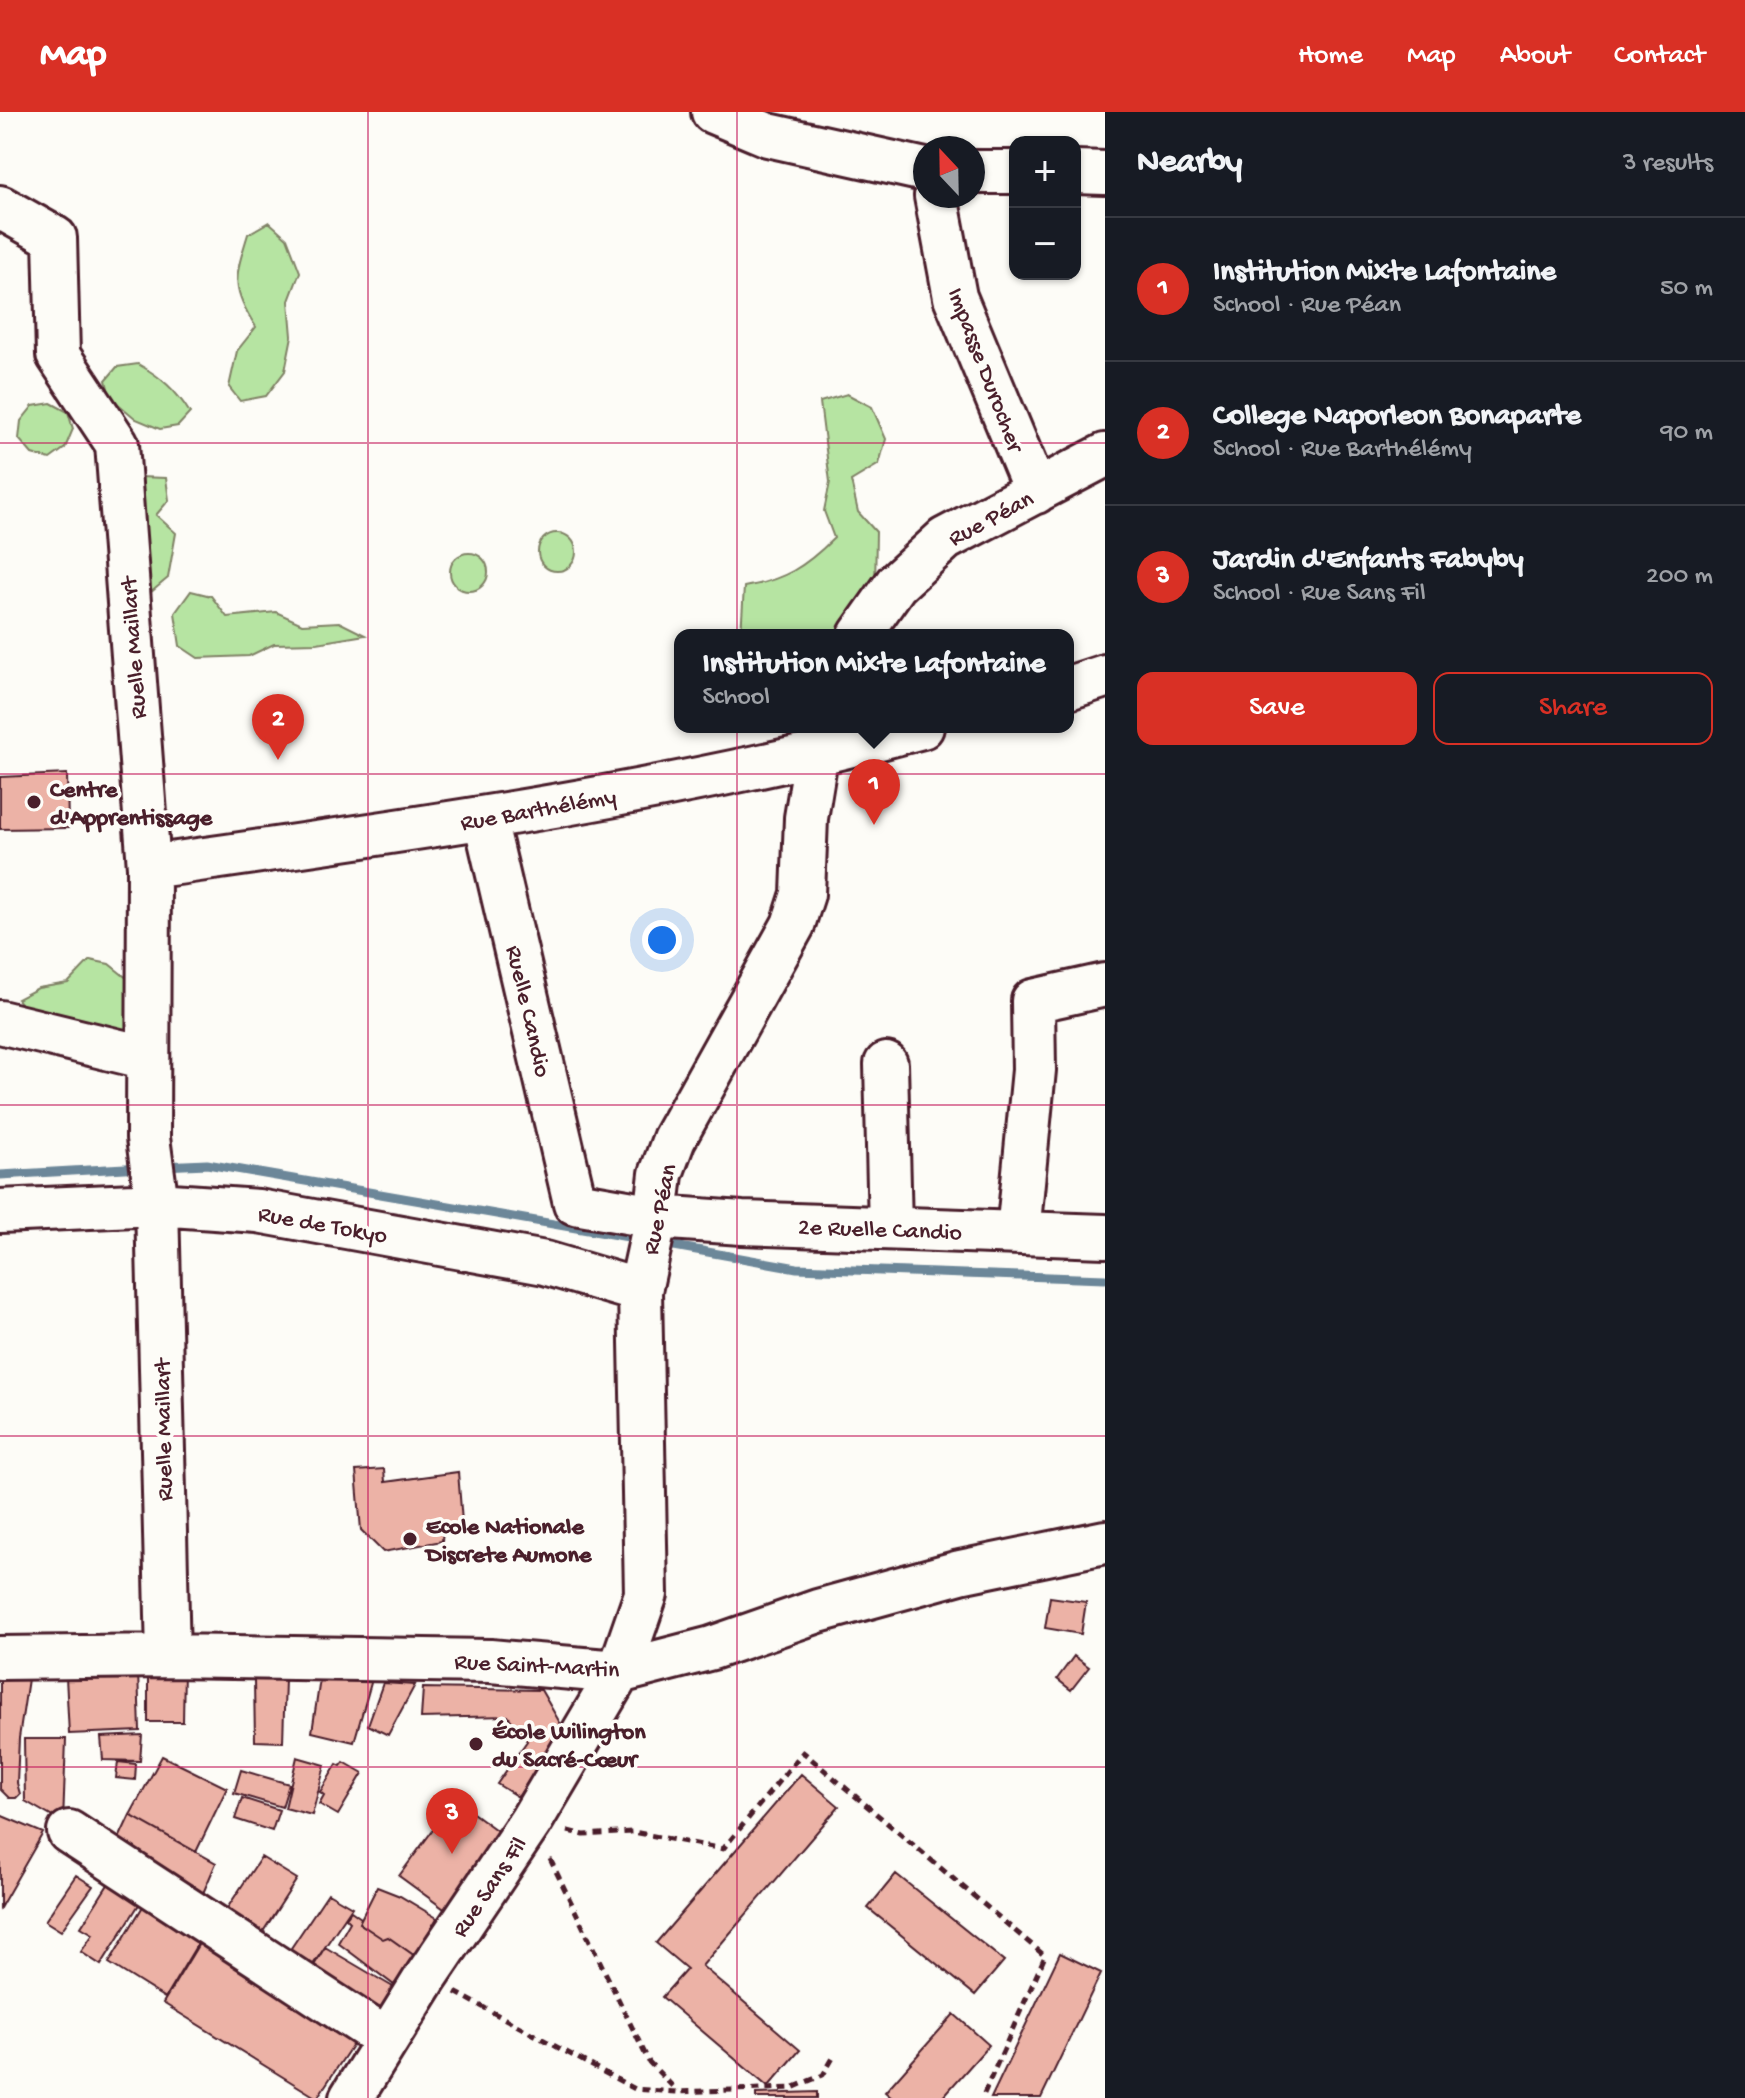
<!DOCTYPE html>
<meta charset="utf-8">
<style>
:root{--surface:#171b24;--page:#20242c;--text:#f1f3f6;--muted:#9ea1a6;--line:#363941;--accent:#d93025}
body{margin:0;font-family:"Gochi Hand",sans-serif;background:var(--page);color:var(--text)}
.controls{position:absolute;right:24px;top:24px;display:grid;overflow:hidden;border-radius:16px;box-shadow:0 2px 6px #0004}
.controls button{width:72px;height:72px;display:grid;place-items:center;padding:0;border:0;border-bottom:2px solid var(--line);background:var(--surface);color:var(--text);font:40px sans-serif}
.compass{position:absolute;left:913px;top:24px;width:72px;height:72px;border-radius:50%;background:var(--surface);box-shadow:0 2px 6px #0004;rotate:338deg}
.you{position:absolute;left:662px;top:828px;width:28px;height:28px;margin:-20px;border:6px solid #fff;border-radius:50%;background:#1a73e8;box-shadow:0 0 0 12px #1a73e833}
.badge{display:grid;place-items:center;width:52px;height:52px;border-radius:50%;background:var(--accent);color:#fff;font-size:26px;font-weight:700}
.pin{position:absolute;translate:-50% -66px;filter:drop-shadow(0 2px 4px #0008)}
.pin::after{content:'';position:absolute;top:42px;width:28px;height:24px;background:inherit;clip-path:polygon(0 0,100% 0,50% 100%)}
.popup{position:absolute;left:674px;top:517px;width:400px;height:104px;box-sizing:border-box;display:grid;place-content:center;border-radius:16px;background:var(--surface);filter:drop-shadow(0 2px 6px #0005);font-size:26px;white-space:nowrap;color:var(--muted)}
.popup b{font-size:30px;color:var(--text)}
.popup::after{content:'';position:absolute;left:50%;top:100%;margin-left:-16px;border:16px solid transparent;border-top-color:var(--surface)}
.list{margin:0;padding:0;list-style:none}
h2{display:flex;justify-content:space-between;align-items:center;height:104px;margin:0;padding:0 32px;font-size:34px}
h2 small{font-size:26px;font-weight:400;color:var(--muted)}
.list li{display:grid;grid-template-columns:52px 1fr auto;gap:24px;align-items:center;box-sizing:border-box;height:144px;padding:0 32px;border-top:2px solid var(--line)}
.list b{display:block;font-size:30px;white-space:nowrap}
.list p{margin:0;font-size:26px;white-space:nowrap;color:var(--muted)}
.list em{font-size:26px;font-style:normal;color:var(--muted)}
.actions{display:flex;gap:16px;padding:24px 32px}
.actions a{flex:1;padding:18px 0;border:2px solid var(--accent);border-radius:16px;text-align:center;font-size:28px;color:var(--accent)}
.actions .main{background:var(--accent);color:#fff}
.map{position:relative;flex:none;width:1105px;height:1986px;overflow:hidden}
header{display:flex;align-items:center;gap:48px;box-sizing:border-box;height:112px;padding:0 40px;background:var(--accent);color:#fff}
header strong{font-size:38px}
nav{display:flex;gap:44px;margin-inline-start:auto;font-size:28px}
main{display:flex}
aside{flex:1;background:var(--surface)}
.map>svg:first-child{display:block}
</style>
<header>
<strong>Map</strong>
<nav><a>Home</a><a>Map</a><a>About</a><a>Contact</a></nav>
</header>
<main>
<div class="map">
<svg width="1105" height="1986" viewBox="0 0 1105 1986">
<rect width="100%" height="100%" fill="#fdfcf7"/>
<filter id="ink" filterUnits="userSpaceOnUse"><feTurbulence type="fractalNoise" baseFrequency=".0125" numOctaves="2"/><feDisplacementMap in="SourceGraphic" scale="16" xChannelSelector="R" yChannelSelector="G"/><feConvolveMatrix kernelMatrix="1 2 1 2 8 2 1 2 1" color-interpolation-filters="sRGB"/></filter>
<g filter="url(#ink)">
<path fill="#b6e4a2" stroke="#808266" stroke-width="2" d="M269,110L287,126L300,160L289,189L292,224L285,259L266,284L240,289L229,275L237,239L256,215C230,175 235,165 248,122Z
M138,252C161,265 176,278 190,301L178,314L160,317L136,307L110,285L106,268L117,255Z
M847,282L872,295L886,327L879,352L851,369L858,400L876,420L875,477L846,523H741L744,475C784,468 805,455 834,426L824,399L830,370L820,290Z
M51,291L68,300L73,317L65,336L50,347L32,342L19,327L21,309L33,294Z
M138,365L166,366L169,388L156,403L176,421L168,466L143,487Z
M538 440a19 19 0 1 1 38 0a19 19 0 1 1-38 0Z
M450 460a19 19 0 1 1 38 0a19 19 0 1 1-38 0Z
M191,479L211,484L227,505L276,500L302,512L339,510L365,523L317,531L274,532L249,544L198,546L180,534L175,501Z
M90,848L109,852L129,868L130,933L33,908L17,887L38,876L68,871Z"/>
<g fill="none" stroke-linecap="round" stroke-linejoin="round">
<path stroke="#6c8799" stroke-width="9" d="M162,1054L207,1052L640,1127
M0,1063L143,1055
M663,1132L797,1156L1105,1167"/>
</g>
<path fill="#ecb2a6" stroke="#4a1f2b" stroke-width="2" d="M67,662L68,716L0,717V665Z
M384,1357L385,1370L458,1360L462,1410L443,1415L442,1429L383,1440L361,1418L356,1359Z
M1050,1485L1086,1490L1081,1522L1045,1516Z
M1074,1544L1089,1555L1071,1578L1057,1567Z
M148,1557H184L183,1610H148Z
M138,1559L140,1619L69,1622L66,1565Z
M321,1560L373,1564L354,1630L312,1620Z
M0,1567H28L19,1626L17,1671L20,1682L16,1686H9L0,1677Z
M285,1567L283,1630L255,1629L254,1568Z
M383,1571L415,1573L388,1623L368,1613Z
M423,1576L541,1578L563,1616L518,1685L497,1672L527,1629L508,1604L421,1606Z
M142,1623L140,1649L103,1648L101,1625Z
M24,1627H66L63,1711L25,1689Z
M162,1644L227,1676L196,1740L130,1703Z
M297,1645L325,1653L312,1703L285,1696Z
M118,1650L136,1652L135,1668L116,1666Z
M344,1650L363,1661L338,1703L319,1692L324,1683L320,1680L337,1652L341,1654Z
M241,1658L289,1672L282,1695L234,1681Z
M801,1662L839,1694L702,1854L800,1938L768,1975L662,1885L687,1857L656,1831Z
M242,1686L279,1698L272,1719L235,1707Z
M455,1688L503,1723L447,1799L399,1764Z
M0,1703L43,1721L0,1796Z
M130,1703L216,1751L201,1786L115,1735Z
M261,1745L297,1767L255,1832L220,1807Z
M896,1762L1004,1849L975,1883L868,1796Z
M76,1763L93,1774L61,1819L45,1809Z
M114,1763L143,1786L101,1853L81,1840L93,1822L81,1815Z
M377,1775L400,1784L437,1806L415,1844L388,1825L383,1827L359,1811Z
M328,1781L352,1795L304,1866L281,1851Z
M148,1786L204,1821L165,1886L109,1851Z
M351,1799L361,1806L359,1811L383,1827L388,1825L415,1844L394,1873L338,1831L350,1810L346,1806Z
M206,1820L363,1917L317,1986L163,1891Z
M325,1835L393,1875L374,1908L306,1867Z
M1060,1841L1101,1861L1041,1986H991Z
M954,1902L989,1933L942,1986H892L885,1980Z
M817,1980V1986H756V1982Z"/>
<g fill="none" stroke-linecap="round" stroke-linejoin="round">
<defs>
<path id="minor" d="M713,0L768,23L925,58
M973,60H1015
M1075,60L1105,61
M936,84L955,185L1036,380
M0,95L55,126L58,243L117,332L149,755L148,1026L157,1092L168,1544
M860,523L896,472L945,427L1105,343
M1068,576L1105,564
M485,707L575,1091
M149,755C409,718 669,683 922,615
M0,910L148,946
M886,952L890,1116
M575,1091L656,1105L742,1111L1105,1124
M0,1099L157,1092L258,1099L545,1151L640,1179
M1018,1121L1034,958L1033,889L1105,873
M0,1546L168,1544L490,1549L619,1560L712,1536L818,1499L960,1460L1105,1430
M69,1720L386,1927
M351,1986L426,1865L531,1709L619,1560L646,1482L640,1179L656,1105L661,1062L674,1027L793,813L803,782L806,706L821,615"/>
</defs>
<use href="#minor" stroke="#4a1f2b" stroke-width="48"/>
<path stroke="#4a1f2b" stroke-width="5" stroke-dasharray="8 6" stroke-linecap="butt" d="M568,1719L584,1723L633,1720L723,1737L803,1640L1045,1844L982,1986
M550,1747L649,1950L677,1979
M455,1880L635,1977L677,1980L792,1976L823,1963L833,1946"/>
<use href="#minor" stroke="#fdfcf7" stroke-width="42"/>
</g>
</g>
<path fill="none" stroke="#c2185b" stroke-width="2" stroke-opacity="0.55" d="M368,0V1986M737,0V1986M0,331H1105M0,662H1105M0,993H1105M0,1324H1105M0,1655H1105"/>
<g fill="#4a1f2b" stroke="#fdfcf7" stroke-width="3">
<circle cx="34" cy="690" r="8"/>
<circle cx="410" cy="1427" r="8"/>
<circle cx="476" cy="1632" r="8"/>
</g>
<g text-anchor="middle" stroke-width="7" stroke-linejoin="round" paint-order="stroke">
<g font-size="24" fill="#4a1f2b" stroke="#fdfcf7">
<text transform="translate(987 257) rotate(69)" y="8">Impasse Durocher</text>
<text transform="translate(990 405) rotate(-28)" y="8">Rue Péan</text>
<text transform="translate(132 536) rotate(-94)" y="8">Ruelle Maillart</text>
<text transform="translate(538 696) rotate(-10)" y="8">Rue Barthélémy</text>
<text transform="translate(530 899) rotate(77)" y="8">Ruelle Candio</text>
<text transform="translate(658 1097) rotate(-78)" y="8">Rue Péan</text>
<text transform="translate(323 1111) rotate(10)" y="8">Rue de Tokyo</text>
<text transform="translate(880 1116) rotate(2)" y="8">2e Ruelle Candio</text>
<text transform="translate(162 1318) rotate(-91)" y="8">Ruelle Maillart</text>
<text transform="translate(537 1552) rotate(3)" y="8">Rue Saint-Martin</text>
<text transform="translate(488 1774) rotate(-56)" y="8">Rue Sans Fil</text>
</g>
<g font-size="24" font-weight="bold" fill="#4a1f2b" stroke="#fdfcf7" text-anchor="start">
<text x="50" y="684">Centre<tspan x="50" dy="28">d'Apprentissage</tspan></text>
<text x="426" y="1421">Ecole Nationale<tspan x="426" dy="28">Discrete Aumone</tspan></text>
<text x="492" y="1626">École Wilington<tspan x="492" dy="28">du Sacré-Cœur</tspan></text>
</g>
</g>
</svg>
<div class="controls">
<button>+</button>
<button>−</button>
</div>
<svg class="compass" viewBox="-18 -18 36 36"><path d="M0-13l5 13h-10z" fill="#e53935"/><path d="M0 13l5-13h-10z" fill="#9ea1a6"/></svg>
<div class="you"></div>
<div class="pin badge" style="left:874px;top:713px">1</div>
<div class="popup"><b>Institution Mixte Lafontaine</b>School</div>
<div class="pin badge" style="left:278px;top:648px">2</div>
<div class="pin badge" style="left:452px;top:1742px">3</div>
</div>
<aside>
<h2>Nearby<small>3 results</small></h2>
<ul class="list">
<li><span class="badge">1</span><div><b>Institution Mixte Lafontaine</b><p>School · Rue Péan</p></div><em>50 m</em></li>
<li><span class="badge">2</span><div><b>College Naporleon Bonaparte</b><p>School · Rue Barthélémy</p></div><em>90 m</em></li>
<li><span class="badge">3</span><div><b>Jardin d'Enfants Fabyby</b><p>School · Rue Sans Fil</p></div><em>200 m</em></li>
</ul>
<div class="actions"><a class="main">Save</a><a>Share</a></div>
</aside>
</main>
